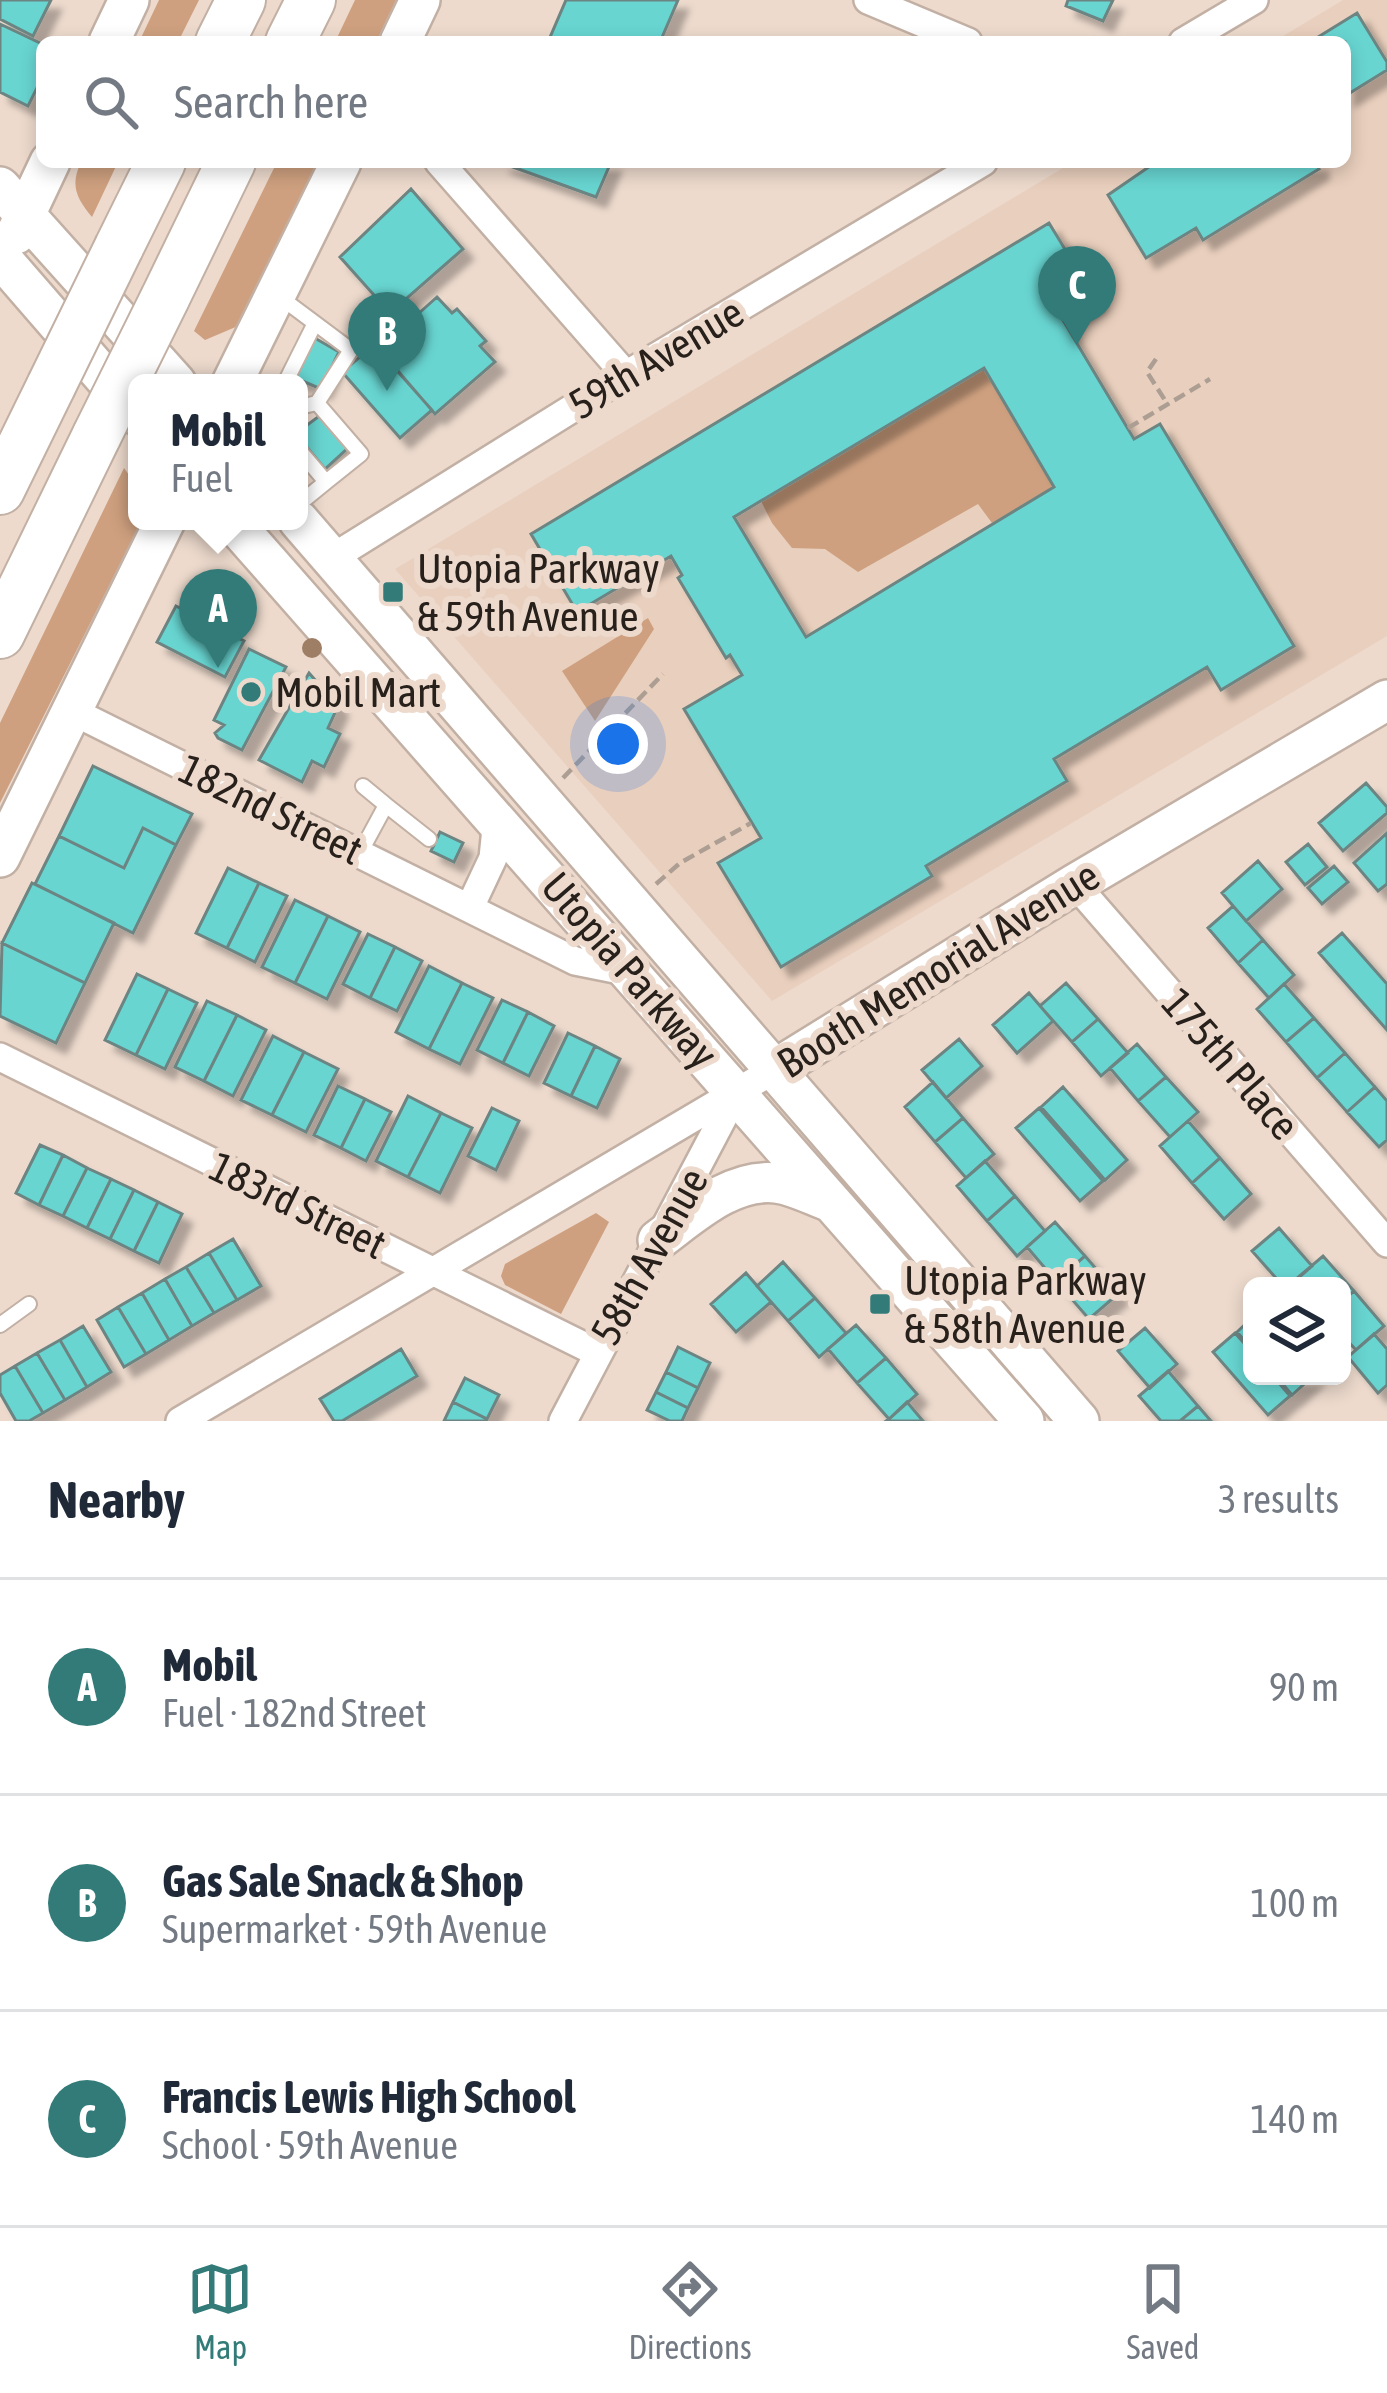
<!DOCTYPE html>
<meta charset="utf-8">
<style>
:root{--surface:#fff;--page:#f2f2f3;--text:#1f2937;--muted:#747a83;--line:#e0e1e3;--accent:#327b78}
body{margin:0;font-family:"Asap Condensed",sans-serif;background:var(--page);color:var(--text)}
.controls{position:absolute;right:36px;bottom:36px;display:grid;overflow:hidden;border-radius:18px;box-shadow:0 6px 18px #0003}
.controls button{width:108px;height:108px;display:grid;place-items:center;padding:0;border:0;border-bottom:3px solid var(--line);background:var(--surface);color:var(--text);font:60px sans-serif}
.you{position:absolute;left:618px;top:744px;width:42px;height:42px;margin:-30px;border:9px solid #fff;border-radius:50%;background:#1a73e8;box-shadow:0 0 0 18px #1a73e833}
.badge{display:grid;place-items:center;width:78px;height:78px;border-radius:50%;background:var(--accent);color:#fff;font-size:39px;font-weight:700}
.pin{position:absolute;translate:-50% -99px;filter:drop-shadow(0 3px 6px #0008)}
.pin::after{content:'';position:absolute;top:63px;width:42px;height:36px;background:inherit;clip-path:polygon(0 0,100% 0,50% 100%)}
.popup{position:absolute;left:128px;top:374px;width:180px;height:156px;box-sizing:border-box;display:grid;place-content:center;border-radius:18px;background:var(--surface);filter:drop-shadow(0 3px 9px #0005);font-size:39px;white-space:nowrap;color:var(--muted)}
.popup b{font-size:45px;color:var(--text)}
.popup::after{content:'';position:absolute;left:50%;top:100%;margin-left:-24px;border:24px solid transparent;border-top-color:var(--surface)}
.list{margin:0;padding:0;list-style:none}
h2{display:flex;justify-content:space-between;align-items:center;height:156px;margin:0;padding:0 48px;font-size:51px}
h2 small{font-size:39px;font-weight:400;color:var(--muted)}
.list li{display:grid;grid-template-columns:78px 1fr auto;gap:36px;align-items:center;box-sizing:border-box;height:216px;padding:0 48px;border-top:3px solid var(--line)}
.list b{display:block;font-size:45px;white-space:nowrap}
.list p{margin:0;font-size:39px;white-space:nowrap;color:var(--muted)}
.list em{font-size:39px;font-style:normal;color:var(--muted)}
.icon{flex:none;width:66px;height:66px;fill:none;stroke:currentColor;stroke-width:2;stroke-linecap:round;stroke-linejoin:round}
.map{position:relative;flex:none;width:1387px;height:1421px;overflow:hidden}
.search{position:absolute;background:var(--surface);box-shadow:0 6px 18px #0003;left:36px;right:36px;top:36px;height:132px;display:flex;align-items:center;gap:30px;box-sizing:border-box;padding:0 42px;border-radius:18px;color:var(--muted);font-size:45px}
.sheet{height:804px;background:var(--surface)}
nav{display:flex;justify-content:space-around;align-items:center;box-sizing:border-box;height:168px;border-top:3px solid var(--line);background:var(--surface);font-size:33px;color:var(--muted)}
nav a{display:grid;justify-items:center;gap:6px}
nav .on{color:var(--accent)}
.map>svg:first-child{display:block}
</style>
<div class="map">
<svg width="1387" height="1421" viewBox="0 0 1387 1421">
<defs>
<filter id="shadow"><feDropShadow dx="10" dy="10" stdDeviation="3" flood-color="#0004"/></filter>
</defs>
<rect width="100%" height="100%" fill="#eddacd"/>
<path fill="#e9cfbd" d="M1343,0H1387V636L772,1001L395,569L1073,162H1345V42H1273Z"/>
<path fill="#cea07f" d="M159,0H199L178,42H139Z
M355,0H396L376,42H335Z
M81,162H118L92,217C76,198 70,185 81,162Z
M277,162H317L238,326L205,340L194,331Z
M984,368L1054,487L992,523L978,504L858,572L825,549L792,548L772,523L761,501Z
M124,468L137,486V521L141,522L0,803V723Z
M648,618L654,629L595,721L562,671Z
M596,1213L609,1222L561,1314L505,1285L501,1276L505,1264Z"/>
<path fill="#67d5d1" stroke="#6c8482" stroke-width="3" fill-rule="evenodd" filter="url(#shadow)" d="M0,0H51L33,36L0,19Z
M566,0H678L660,42H548Z
M1068,0H1113L1103,21L1066,6Z
M1357,13L1387,62V70L1345,96V42H1310Z
M0,24L42,44V78L28,106L0,92Z
M499,162H611L596,197Z
M1156,162H1320L1316,164L1319,169L1203,240L1196,228L1146,258L1108,195Z
M411,189L463,249L390,313L340,257Z
M1049,223L1096,300L1063,320L1134,439L1160,424L1294,646L1221,690L1207,667L1054,759L1067,781L926,866L932,876L781,967L718,863L761,838L684,709L742,675L730,655L726,658L678,578L682,575L671,556L577,612L531,534ZM984,368L1054,487L806,637L734,517Z
M437,297L452,313L457,309L486,341L480,346L495,362L435,414L379,349Z
M313,337L339,352L321,389L293,377Z
M374,345L432,410L400,438L342,372Z
M322,414L349,447L325,469L299,438V431Z
M176,606L244,641L225,677L157,642Z
M249,649L286,667L242,750L218,738L215,733L224,725L214,720Z
M309,673L338,706L328,728L340,734L324,767L312,761L302,782L259,760Z
M93,766L192,814L176,845L143,828L124,868L59,836Z
M1366,783L1387,807V813L1343,851L1319,823Z
M143,828L176,845L133,933L35,884L59,836L124,868Z
M440,832L463,843L454,862L431,851Z
M1387,833V884L1378,891L1354,863Z
M1308,844L1327,867L1305,885L1286,862Z
M1258,861L1282,889L1246,921L1222,893Z
M1334,866L1348,882L1322,904L1308,888Z
M228,868L259,883L227,948L196,933Z
M32,883L114,923L85,983L2,943Z
M259,883L287,896L255,962L227,948Z
M295,900L328,916L295,983L262,967Z
M1233,906L1263,940L1238,963L1208,928Z
M328,916L360,932L327,999L295,983Z
M1342,933L1387,984V1030L1319,953Z
M368,934L395,947L370,998L343,984Z
M1263,940L1294,975L1269,998L1238,963Z
M2,943L85,983L56,1043L0,1016Z
M395,947L422,961L397,1011L370,998Z
M429,966L462,983L429,1049L396,1032Z
M137,974L168,989L136,1055L105,1040Z
M462,983L493,998L460,1064L429,1049Z
M1066,983L1098,1019L1072,1042L1040,1006Z
M1284,984L1314,1018L1286,1042L1257,1009Z
M168,989L197,1003L165,1069L136,1055Z
M1029,993L1053,1021L1017,1053L993,1025Z
M502,1000L528,1012L503,1063L477,1050Z
M207,1001L237,1015L204,1081L175,1067Z
M528,1012L554,1026L529,1076L503,1063Z
M237,1015L266,1030L233,1096L204,1081Z
M1314,1018L1345,1053L1317,1078L1286,1042Z
M1098,1019L1128,1053L1101,1076L1072,1042Z
M568,1033L595,1046L571,1096L544,1083Z
M273,1036L304,1052L272,1115L241,1100Z
M959,1039L982,1066L946,1098L922,1070Z
M1137,1044L1166,1077L1138,1101L1110,1068Z
M595,1046L620,1059L597,1108L571,1096Z
M304,1052L338,1069L306,1132L272,1115Z
M1345,1053L1375,1087L1347,1112L1317,1078Z
M1166,1077L1198,1112L1170,1137L1138,1101Z
M933,1082L963,1118L935,1142L905,1107Z
M338,1086L365,1099L341,1148L314,1135Z
M1063,1087L1127,1160L1105,1180L1041,1107Z
M1375,1087L1387,1101V1140L1379,1147L1347,1112Z
M408,1096L441,1113L408,1177L376,1161Z
M365,1099L391,1112L366,1161L341,1148Z
M492,1108L519,1121L496,1170L468,1156Z
M1039,1108L1103,1181L1080,1201L1016,1128Z
M441,1113L472,1128L440,1193L408,1177Z
M963,1118L994,1154L966,1178L935,1142Z
M1188,1121L1220,1158L1192,1183L1160,1146Z
M40,1145L63,1155L39,1205L16,1193Z
M63,1155L87,1168L63,1216L39,1205Z
M1220,1158L1251,1194L1224,1219L1192,1183Z
M985,1161L1015,1196L987,1221L957,1186Z
M87,1168L111,1179L87,1228L63,1216Z
M111,1179L134,1190L110,1239L87,1228Z
M134,1190L158,1202L134,1251L110,1239Z
M1015,1196L1045,1231L1017,1256L987,1221Z
M158,1202L182,1214L159,1263L134,1251Z
M1055,1222L1085,1256L1056,1281L1027,1247Z
M1279,1228L1312,1266L1289,1286H1283L1252,1251Z
M233,1239L261,1286L237,1300L209,1253Z
M209,1253L237,1300L214,1313L186,1267Z
M1085,1256L1118,1294L1089,1319L1056,1281Z
M1323,1256L1354,1291L1342,1301V1286H1300L1295,1280Z
M783,1262L815,1298L788,1321L757,1286Z
M186,1267L214,1313L192,1326L165,1279Z
M746,1273L771,1302L736,1332L711,1304Z
M165,1279L192,1326L169,1340L142,1293Z
M1354,1291L1384,1326L1356,1350L1342,1335V1301Z
M142,1293L169,1340L146,1354L118,1307Z
M815,1298L846,1333L819,1357L788,1321Z
M118,1307L146,1354L124,1367L97,1320Z
M1252,1318V1349L1237,1332Z
M856,1325L886,1358L857,1383L828,1349Z
M83,1326L111,1372L87,1387L60,1340Z
M1145,1328L1177,1364L1150,1388L1118,1351Z
M1235,1333L1252,1352V1376H1273L1290,1396L1268,1415L1213,1352Z
M1374,1334L1387,1349V1385L1378,1393L1348,1357Z
M60,1340L87,1387L65,1400L37,1353Z
M678,1347L710,1363L698,1388L666,1372Z
M401,1349L417,1376L342,1421H334L320,1399Z
M37,1353L65,1400L43,1413L15,1366Z
M886,1358L917,1394L889,1419L857,1383Z
M15,1366L43,1413L29,1421H16L0,1393V1375Z
M1168,1371L1198,1406L1180,1421H1161L1139,1396Z
M666,1372L698,1388L688,1408L656,1392Z
M1276,1376H1313L1292,1395Z
M465,1378L499,1395L487,1419L453,1402Z
M656,1392L688,1408L682,1421H670L647,1410Z
M453,1402L487,1419L486,1421H444Z
M907,1402L923,1421H886L889,1419Z
M1198,1406L1211,1421H1180Z"/>
<g fill="none" stroke-linecap="round" stroke-linejoin="round">
<defs>
<path id="lane" d="M280,297L351,350L317,403L299,407
M285,383L315,323
M299,450L326,482L361,454L317,403
M299,504L326,482
M363,786L386,805
M360,853L386,805L429,839
M0,1325L29,1304"/>
<path id="street" d="M868,0L968,42
M1183,42L1254,0
M439,162L626,375
M332,558L626,375L983,162
M72,711L575,961L630,972
M1075,884L1387,1243
M470,907L493,858L497,818
M0,1057L596,1352
M180,1421L774,1070
M563,1421L737,1091"/>
<path id="secondary" d="M109,42L129,0
M400,42L420,0
M0,187L176,383
M16,234L50,162
M0,257L137,415
M232,383L341,162
M232,521L1024,1421
M299,521L1079,1421
M0,857L165,521
M774,1070L1075,884L1387,700
M658,1240C692,1215 731,1178 776,1183C794,1185 814,1196 831,1202"/>
<path id="highway" d="M220,42L241,0
M290,42L311,0
M119,247L161,162
M165,298L231,162
M0,490L51,386
M0,634L97,435"/>
</defs>
<use href="#lane" stroke="#c3b0a4" stroke-width="18"/>
<use href="#street" stroke="#c3b0a4" stroke-width="32"/>
<use href="#secondary" stroke="#c3b0a4" stroke-width="44"/>
<use href="#highway" stroke="#c3b0a4" stroke-width="52"/>
<path stroke="#ad9e93" stroke-width="4.5" stroke-dasharray="12 6" stroke-linecap="butt" d="M1156,359L1147,372L1168,405
M1128,428L1210,379
M563,778L663,674
M656,884L680,863L751,823"/>
<use href="#lane" stroke="#fff" stroke-width="14"/>
<use href="#street" stroke="#fff" stroke-width="27"/>
<use href="#secondary" stroke="#fff" stroke-width="39"/>
<use href="#highway" stroke="#fff" stroke-width="48"/>
<defs>
<path id="highway-bridge" d="M51,386L119,247
M97,435L165,298"/>
</defs>
<use href="#highway-bridge" stroke="#c3b0a4" stroke-width="52" stroke-linecap="butt"/>
<use href="#highway-bridge" stroke="#fff" stroke-width="48"/>
</g>
<circle fill="#9e7e64" cx="312" cy="648" r="10"/>
<g fill="#327b78" stroke="#eddacd" stroke-width="4.5">
<rect x="381" y="580" width="24" height="24" rx="6"/>
<circle cx="251" cy="692" r="12"/>
<rect x="868" y="1292" width="24" height="24" rx="6"/>
</g>
<g text-anchor="middle" stroke-width="12" stroke-linejoin="round" paint-order="stroke">
<g font-size="42" fill="#27201b" stroke="#eddacd">
<text transform="translate(656 358) rotate(-31)" y="15">59th Avenue</text>
<text transform="translate(271 809) rotate(26)" y="15">182nd Street</text>
<text transform="translate(938 969) rotate(-32)" y="15">Booth Memorial Avenue</text>
<text transform="translate(630 970) rotate(49)" y="15">Utopia Parkway</text>
<text transform="translate(1231 1064) rotate(49)" y="15">175th Place</text>
<text transform="translate(298 1205) rotate(26)" y="15">183rd Street</text>
<text transform="translate(649 1256) rotate(-61)" y="15">58th Avenue</text>
</g>
<g font-size="42" fill="#27201b" stroke="#eddacd" text-anchor="start">
<text x="417" y="583">Utopia Parkway<tspan x="417" dy="48">&amp; 59th Avenue</tspan></text>
<text x="275" y="707">Mobil Mart</text>
<text x="904" y="1295">Utopia Parkway<tspan x="904" dy="48">&amp; 58th Avenue</tspan></text>
</g>
</g>
</svg>
<div class="controls">
<button><svg class="icon" aria-label="layers" viewBox="0 0 24 24"><path d="M12 4l9 5-9 5-9-5zM3 14l9 5 9-5"/></svg></button>
</div>
<div class="you"></div>
<div class="pin badge" style="left:218px;top:668px">A</div>
<div class="popup"><b>Mobil</b>Fuel</div>
<div class="pin badge" style="left:387px;top:391px">B</div>
<div class="pin badge" style="left:1077px;top:345px">C</div>
<div class="search"><svg class="icon" aria-label="search" viewBox="0 0 24 24"><circle cx="10" cy="10" r="6"/><path d="M15 15l6 6"/></svg>Search here</div>
</div>
<section class="sheet">
<h2>Nearby<small>3 results</small></h2>
<ul class="list">
<li><span class="badge">A</span><div><b>Mobil</b><p>Fuel · 182nd Street</p></div><em>90 m</em></li>
<li><span class="badge">B</span><div><b>Gas Sale Snack &amp; Shop</b><p>Supermarket · 59th Avenue</p></div><em>100 m</em></li>
<li><span class="badge">C</span><div><b>Francis Lewis High School</b><p>School · 59th Avenue</p></div><em>140 m</em></li>
</ul>
</section>
<nav>
<a class="on"><svg class="icon" aria-label="map" viewBox="0 0 24 24"><path d="M3 6l6-2 6 2 6-2v14l-6 2-6-2-6 2zM9 4v14M15 6v14"/></svg>Map</a>
<a><svg class="icon" aria-label="directions" viewBox="0 0 24 24"><path d="M12 3l9 9-9 9-9-9zM9 14v-3h6M13 9l2 2-2 2"/></svg>Directions</a>
<a><svg class="icon" aria-label="saved" viewBox="0 0 24 24"><path d="M7 4h10v16l-5-4-5 4z"/></svg>Saved</a>
</nav>
